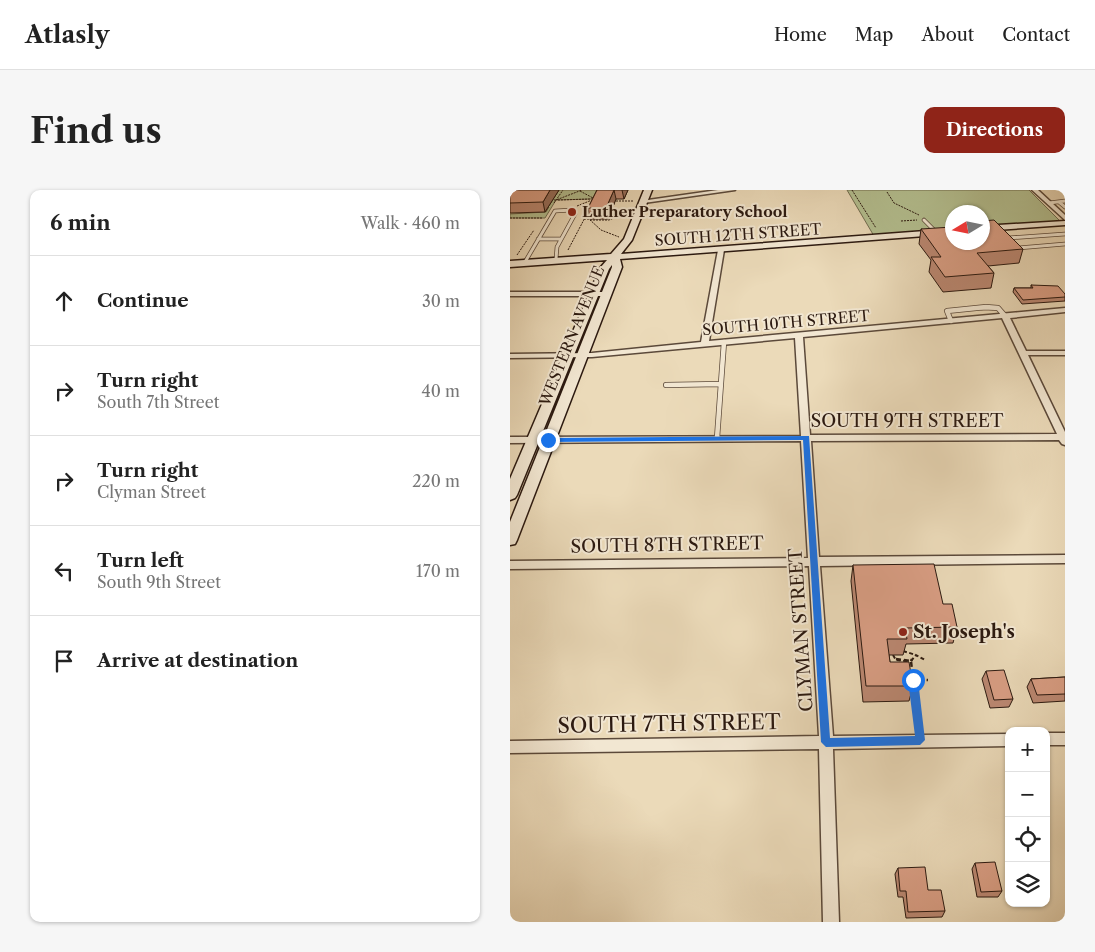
<!DOCTYPE html>
<meta charset="utf-8">
<style>
:root{--surface:#fff;--page:#f6f6f6;--text:#222;--muted:#767676;--line:#e0e0e0;--accent:#8f2418}
body{margin:0;font-family:"Libre Caslon Text",serif;background:var(--page);color:var(--text)}
.controls{position:absolute;right:15px;bottom:15px;display:grid;overflow:hidden;border-radius:10px;box-shadow:0 1px 4px #0004}
.controls button{width:45px;height:45px;display:grid;place-items:center;padding:0;border:0;border-bottom:1px solid var(--line);background:var(--surface);color:var(--text);font:25px sans-serif}
.compass{position:absolute;left:435px;top:15px;width:45px;height:45px;border-radius:50%;background:var(--surface);box-shadow:0 1px 4px #0004;rotate:260deg}
.stop{position:absolute;width:15px;height:15px;margin:-11px;border:4px solid #1a73e8;border-radius:50%;background:#fff}
.stop.end{background:#1a73e8;border-color:#fff;box-shadow:0 1px 5px #0008}
.list{margin:0;padding:0;list-style:none}
h2{display:flex;justify-content:space-between;align-items:center;height:65px;margin:0;padding:0 20px;font-size:21px}
h2 small{font-size:16px;font-weight:400;color:var(--muted)}
.list li{display:grid;grid-template-columns:32px 1fr auto;gap:15px;align-items:center;box-sizing:border-box;height:90px;padding:0 20px;border-top:1px solid var(--line)}
.list b{display:block;font-size:19px;white-space:nowrap}
.list p{margin:0;font-size:16px;white-space:nowrap;color:var(--muted)}
.list em{font-size:16px;font-style:normal;color:var(--muted)}
.icon{flex:none;width:28px;height:28px;fill:none;stroke:currentColor;stroke-width:2;stroke-linecap:round;stroke-linejoin:round}
.map{position:relative;flex:none;width:555px;height:732px;overflow:hidden;border-radius:10px}
header{display:flex;align-items:center;gap:30px;box-sizing:border-box;height:70px;padding:0 25px;background:var(--surface);border-bottom:1px solid var(--line)}
header strong{font-size:24px}
nav{display:flex;gap:28px;margin-inline-start:auto;font-size:18px}
.intro{display:flex;align-items:center;justify-content:space-between;box-sizing:border-box;height:120px;padding:0 30px}
h1{margin:0;font-size:35px}
.button{padding:12px 22px;border-radius:10px;background:var(--accent);color:#fff;font-size:18px;font-weight:700}
main{display:flex;gap:30px;padding:0 30px}
aside{flex:1;background:var(--surface);border-radius:10px;box-shadow:0 1px 4px #0004}
.map>svg:first-child{display:block}
</style>
<header>
<strong>Atlasly</strong>
<nav><a>Home</a><a>Map</a><a>About</a><a>Contact</a></nav>
</header>
<div class="intro"><h1>Find us</h1><a class="button">Directions</a></div>
<main>
<aside>
<h2>6 min<small>Walk · 460 m</small></h2>
<ul class="list">
<li><svg class="icon" aria-label="ahead" viewBox="0 0 24 24"><path d="M12 20V5M6 11l6-6 6 6"/></svg><div><b>Continue</b></div><em>30 m</em></li>
<li><svg class="icon" aria-label="right" viewBox="0 0 24 24"><path d="M7 20v-9h11M14 6l5 5-5 5"/></svg><div><b>Turn right</b><p>South 7th Street</p></div><em>40 m</em></li>
<li><svg class="icon" aria-label="right" viewBox="0 0 24 24"><path d="M7 20v-9h11M14 6l5 5-5 5"/></svg><div><b>Turn right</b><p>Clyman Street</p></div><em>220 m</em></li>
<li><svg class="icon" aria-label="left" viewBox="0 0 24 24"><path d="M17 20v-9H6M10 6l-5 5 5 5"/></svg><div><b>Turn left</b><p>South 9th Street</p></div><em>170 m</em></li>
<li><svg class="icon" aria-label="arrive" viewBox="0 0 24 24"><path d="M6 21V4h12l-3 4 3 4H6"/></svg><div><b>Arrive at destination</b></div></li>
</ul>
</aside>
<div class="map">
<svg width="555" height="732" viewBox="0 0 555 732">
<rect width="100%" height="100%" fill="#ebdab9"/>
<filter id="stains"><feTurbulence type="fractalNoise" baseFrequency=".004" numOctaves="4"/><feColorMatrix values="0 0 0 0 .2 0 0 0 0 .09 0 0 0 0 .02 0 0 0 .5 -.17"/></filter>
<radialGradient id="worn" r=".72"><stop offset=".6" stop-color="#630" stop-opacity="0"/><stop offset="1" stop-color="#630" stop-opacity=".3"/></radialGradient>
<path fill="#b4c091" stroke="#706c50" d="M49,0H86L88,2L81,9L46,10L35,28H0V24L36,22L39,17H33Z
M337,0H519L550,31L473,37L472,22H442V40L364,46Z"/>
<g fill="none" stroke-linecap="round" stroke-linejoin="round">
<defs>
<path id="lane-far1" d="M549,12L555,17
M539,13L555,11
M414,30L427,43
M498,48L555,44
M28,49H51
M506,56L508,58L555,54
M15,72L45,21L62,20L65,24L47,57L46,69
M471,118H483"/>
<path id="lane" d="M441,131L437,121L476,117L488,118L495,126
M156,195L210,194
M207,248L214,152"/>
<path id="street" d="M208,0H225L134,13L131,11Z
M522,0H528L555,25V30Z
M211,58L214,60L199,151L555,118V122L500,128L516,161H555V165H518L555,242V255L552,254L549,250L301,251L309,367L555,365V373L310,376L323,546L499,544V556L323,559L329,732H313L309,559L0,563V551L309,546L299,376L0,379V371L298,368L291,251L0,253V247L291,246L285,148L82,167L0,168V164L82,163L191,152L208,60ZM492,128L547,244L300,245L293,147Z
M0,102H97L101,104L97,106H0Z
M536,543H555V555H536Z"/>
<path id="secondary" d="M134,0H142L122,50L111,64L442,39V44L110,69L112,77L7,350L5,354L0,355V332L102,77V75L99,79L7,305L5,308L0,310V289L90,78L97,70L0,77V71L101,64L114,49Z
M555,31V35L472,41V36Z"/>
</defs>
<use href="#lane-far1" stroke="#5b493a" stroke-width="4.5"/>
<use href="#lane" stroke="#5b493a" stroke-width="6"/>
<use href="#street" stroke="#5b493a" stroke-width="3"/>
<use href="#secondary" stroke="#2b1910" stroke-width="3"/>
<path stroke="#2b1910" stroke-width="1" stroke-dasharray="2 1" stroke-linecap="butt" d="M342,0L366,38
M70,1L83,8
M377,2L384,13L409,25
M41,10H46L72,0
M48,10L81,9
M106,11H124
M44,13L53,0
M67,16L82,10L83,12
M0,28H33
M74,29H79L91,40L109,47
M80,30H99L119,22
M391,31L407,30
M58,60L79,20
M7,65L24,40"/>
<path stroke="#2b1910" stroke-width="2" stroke-dasharray="4 2.5" stroke-linecap="butt" d="M393,461L406,465
M383,465L386,470L397,471
M401,471L406,465L415,470"/>
<path stroke="#2b1910" stroke-width="2.5" stroke-dasharray="5 3" stroke-linecap="butt" d="M386,469L401,471L403,489
M401,471L402,469
M409,539L403,489L418,490"/>
<use href="#lane-far1" stroke="#f2e7d2" stroke-width="3"/>
<use href="#lane" stroke="#f2e7d2" stroke-width="4.5"/>
<use href="#street" fill="#f2e7d2" fill-rule="evenodd"/>
<use href="#secondary" fill="#f2e7d2" fill-rule="evenodd"/>
</g>
<path fill="#bb8872" stroke="#2b1910" d="M0,0H49L35,22L0,23Z
M87,0H118L114,9H106L98,29H80L78,18Z
M411,39L513,59L509,73L478,76L484,83L481,98L433,102L419,82L421,70L409,54Z
M521,95L555,104V111L512,114L503,102L504,98H521Z
M343,375L433,414L447,437L443,453L396,454L393,465H379L380,472L403,496L399,511L353,512L341,391Z
M476,481L503,509L499,517L480,518L472,489Z
M555,487V511L523,513L517,497L521,489Z
M465,673L492,701L488,707H467L462,679Z
M388,678L418,700L435,721L432,727L396,728L393,707H388L385,684Z"/>
<path fill="#986f5c" stroke="#2b1910" d="M40,0H49L35,22L33,12Z
M104,0L106,9L98,29L96,18Z
M112,0H118L114,9Z"/>
<path fill="#d99e84" stroke="#2b1910" d="M0,0H40L33,12L0,13Z
M87,0H104L96,18H78Z
M484,30L513,59L467,63L484,83L435,87L421,67H431L411,39L442,37V52H472V31Z
M521,95L548,96L555,104V107L513,110L504,98H523Z
M424,374L433,414H442L447,437L395,438L397,449H377L380,472H399L403,496H356L343,375Z
M494,480L503,509L484,510L476,481Z
M555,487V504L527,505L521,489Z
M485,672L492,701L471,702L465,673Z
M415,677L418,700H431L435,721L398,722L396,701H390L388,678Z"/>
<path fill="#1a73e8" d="M299,246L320,548L405,546L398,490L403,485L408,490L415,550L410,555L316,557L311,552L293,250L38,252L34,250L38,248Z"/>
<g fill="#8f2418" stroke="#f2e7d2" stroke-width="2">
<circle cx="62" cy="22" r="5"/>
<circle cx="393" cy="442" r="5"/>
</g>
<g text-anchor="middle" stroke-width="4" stroke-linejoin="round" paint-order="stroke">
<g font-size="15" font-weight="bold" fill="#2b1910" stroke="#f2e7d2" text-anchor="start">
<text x="72" y="27">Luther Preparatory School</text>
</g>
<g font-size="15" fill="#2b1910" stroke="#f2e7d2">
<text transform="translate(228 45) rotate(-4)" y="5">SOUTH 12TH STREET</text>
<text transform="translate(276 133) rotate(-5)" y="5">SOUTH 10TH STREET</text>
<text transform="translate(62 146) rotate(-68)" y="5">WESTERN AVENUE</text>
</g>
<g font-size="18" fill="#2b1910" stroke="#f2e7d2">
<text x="397" y="237">SOUTH 9TH STREET</text>
<text transform="translate(157 355) rotate(-1)" y="6">SOUTH 8TH STREET</text>
<text transform="translate(291 440) rotate(-94)" y="6">CLYMAN STREET</text>
</g>
<g font-size="18" font-weight="bold" fill="#2b1910" stroke="#f2e7d2" text-anchor="start">
<text x="403" y="448">St. Joseph's</text>
</g>
<g font-size="21" fill="#2b1910" stroke="#f2e7d2">
<text transform="translate(159 534) rotate(-1)" y="7">SOUTH 7TH STREET</text>
</g>
</g>
<rect width="100%" height="100%" filter="url(#stains)"/>
<rect width="100%" height="100%" fill="url(#worn)"/>
</svg>
<div class="controls">
<button>+</button>
<button>−</button>
<button><svg class="icon" aria-label="locate" viewBox="0 0 24 24"><circle cx="12" cy="12" r="6"/><path d="M12 2v4M12 18v4M2 12h4M18 12h4"/></svg></button>
<button><svg class="icon" aria-label="layers" viewBox="0 0 24 24"><path d="M12 4l9 5-9 5-9-5zM3 14l9 5 9-5"/></svg></button>
</div>
<svg class="compass" viewBox="-18 -18 36 36"><path d="M0-13l5 13h-10z" fill="#e53935"/><path d="M0 13l5-13h-10z" fill="#767676"/></svg>
<div class="stop" style="left:403px;top:490px"></div>
<div class="stop end" style="left:38px;top:250px"></div>
</div>
</main>
